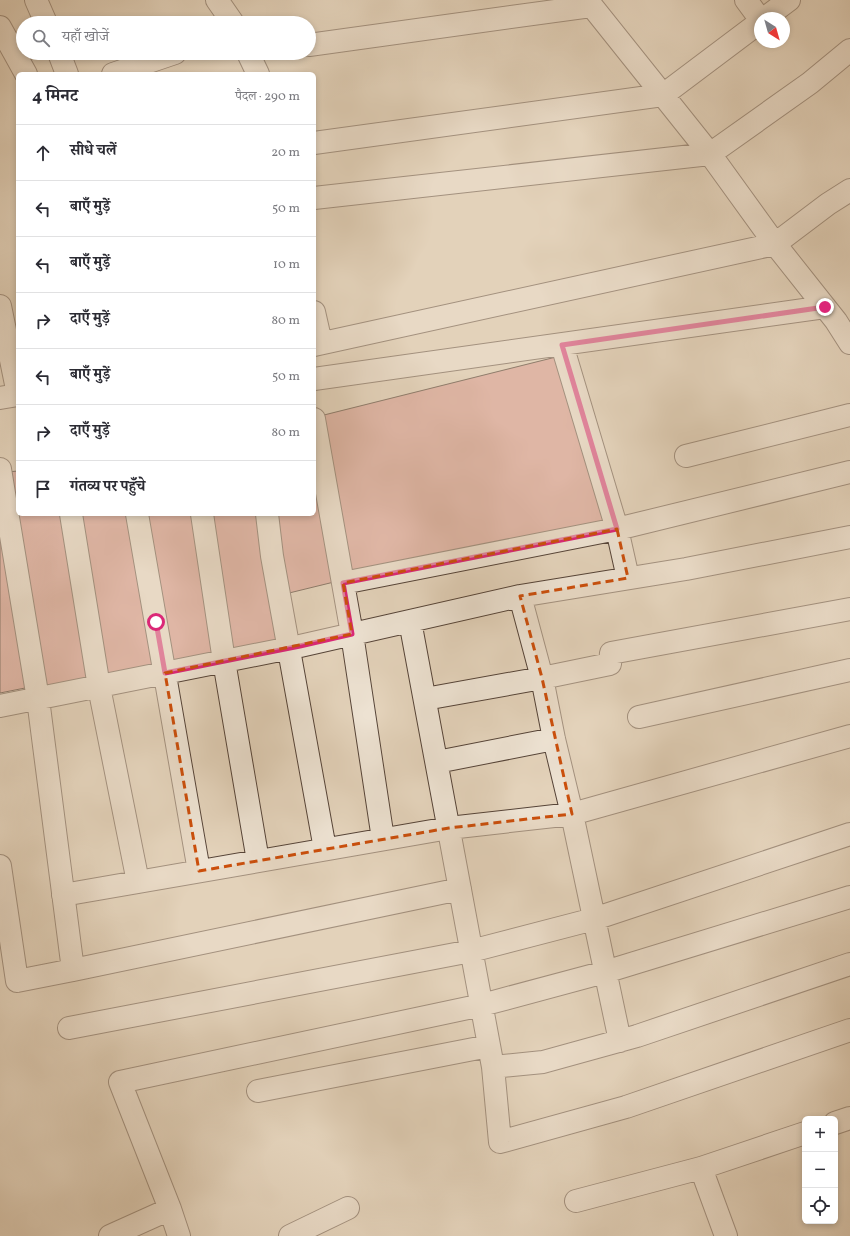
<!DOCTYPE html>
<html lang="hi">
<meta charset="utf-8">
<style>
:root{--surface:#fff;--page:#f2f2f3;--text:#2b2b33;--muted:#7c7c81;--line:#e1e1e2}
body{margin:0;font-family:Vollkorn,"Noto Serif Devanagari",serif;background:var(--page);color:var(--text)}
.controls{position:absolute;right:12px;bottom:12px;display:grid;overflow:hidden;border-radius:6px;box-shadow:0 2px 6px #0003}
.controls button{width:36px;height:36px;display:grid;place-items:center;padding:0;border:0;border-bottom:1px solid var(--line);background:var(--surface);color:var(--text);font:20px sans-serif}
.compass{position:absolute;left:754px;top:12px;width:36px;height:36px;border-radius:50%;background:var(--surface);box-shadow:0 2px 6px #0003;rotate:143deg}
.stop{position:absolute;width:12px;height:12px;margin:-9px;border:3px solid #db2777;border-radius:50%;background:#fff}
.stop.end{background:#db2777;border-color:#fff;box-shadow:0 1px 4px #0008}
.list{margin:0;padding:0;list-style:none}
h2{display:flex;justify-content:space-between;align-items:center;height:52px;margin:0;padding:0 16px;font-size:17px}
h2 small{font-size:13px;font-weight:400;color:var(--muted)}
.list li{display:grid;grid-template-columns:26px 1fr auto;gap:12px;align-items:center;box-sizing:border-box;height:56px;padding:0 16px;border-top:1px solid var(--line)}
.list b{display:block;font-size:15px;white-space:nowrap}
.list em{font-size:13px;font-style:normal;color:var(--muted)}
.icon{flex:none;width:22px;height:22px;fill:none;stroke:currentColor;stroke-width:2;stroke-linecap:round;stroke-linejoin:round}
.map{position:relative;flex:none;width:850px;height:1236px;overflow:hidden}
.search{position:absolute;background:var(--surface);box-shadow:0 2px 6px #0003;left:16px;top:16px;width:300px;height:44px;display:flex;align-items:center;gap:10px;box-sizing:border-box;padding:0 14px;border-radius:22px;color:var(--muted);font-size:15px}
.panel{position:absolute;background:var(--surface);box-shadow:0 2px 6px #0003;left:16px;top:72px;width:300px;height:444px;border-radius:6px}
.map>svg:first-child{display:block}
</style>
<div class="map">
<svg width="850" height="1236" viewBox="0 0 850 1236">
<rect width="100%" height="100%" fill="#e3d2ba"/>
<filter id="stains"><feTurbulence type="fractalNoise" baseFrequency=".005" numOctaves="4"/><feColorMatrix values="0 0 0 0 .2 0 0 0 0 .09 0 0 0 0 .02 0 0 0 .5 -.17"/></filter>
<radialGradient id="worn" r=".72"><stop offset=".6" stop-color="#630" stop-opacity="0"/><stop offset="1" stop-color="#630" stop-opacity=".3"/></radialGradient>
<path fill="#da958c" stroke="#27150c" d="M556,357L609,525L348,574L324,415Z
M314,463L334,582L285,594L273,514H314Z
M18,471V514H65L92,678L43,689L7,472Z
M0,500L30,687L0,693Z
M81,514H131L156,668L108,678Z
M144,514H195L218,655L170,665Z
M207,514H260L282,641L230,653Z"/>
<g fill="none" stroke-linecap="round" stroke-linejoin="round">
<defs>
<path id="minor" d="M36,0L46,23
M217,0L233,23
M587,0L710,154L775,244L836,321L850,343
M746,0L760,19
M765,18L789,0
M0,27L26,74
M309,45L591,6
M59,53L67,74
M248,53L258,74
M113,74L175,53
M314,143L663,95L760,22
M314,198L710,154L810,83L850,50
M0,306L18,394
M314,312L321,343
M314,345L775,244L828,204L850,190
M562,345L617,529L628,578
M314,379L825,307
M0,398L18,395
M314,419L352,634L383,839
M686,456L850,415
M0,469L38,699L73,970L460,889
M71,514L99,687L138,882
M137,514L199,871
M202,514L224,661L258,861
M267,514L272,556L325,849
M343,583L617,529L850,472
M520,596L542,678L554,739L572,814L620,1041
M410,621L493,1067L500,1142L626,1107L850,1030
M425,699L542,678L610,664L611,653L850,609
M0,706L300,646L520,596L686,569L850,537
M639,717L850,670
M437,762L554,739
M0,866L17,981L73,970
M63,895L449,828L572,814L850,736
M69,1028L471,951L594,919L850,834
M493,1067L543,1062L637,1036L850,964
M258,1091L489,1046
M835,1123L850,1118
M701,1168L726,1236
M576,1201L701,1168L805,1133
M110,1236L170,1209
M179,1236L170,1209L120,1082L482,1005L605,972L850,897
M290,1236L348,1208"/>
</defs>
<use href="#minor" stroke="#564438" stroke-width="24"/>
<use href="#minor" stroke="#ede2d2" stroke-width="22"/>
</g>
<g fill="none" stroke-linecap="round" stroke-linejoin="round">
<path stroke="#db2777" stroke-width="5" d="M156,622L165,673L300,646L352,634L343,583L617,529L562,345L825,307"/>
</g>
<path d="M0 0H850V1236H0ZM617,529L628,578L520,596L542,678L572,814L449,828L199,871L165,673L352,634L343,583Z" fill="#e3d2ba" fill-opacity=".55" fill-rule="evenodd"/>
<path fill="none" stroke="#cb4f0c" stroke-width="3" stroke-dasharray="8 5" stroke-linejoin="round" d="M617,529L628,578L520,596L542,678L572,814L449,828L199,871L165,673L352,634L343,583Z"/>
<rect width="100%" height="100%" filter="url(#stains)"/>
<rect width="100%" height="100%" fill="url(#worn)"/>
</svg>
<div class="controls">
<button>+</button>
<button>−</button>
<button><svg class="icon" aria-label="locate" viewBox="0 0 24 24"><circle cx="12" cy="12" r="6"/><path d="M12 2v4M12 18v4M2 12h4M18 12h4"/></svg></button>
</div>
<svg class="compass" viewBox="-18 -18 36 36"><path d="M0-13l5 13h-10z" fill="#e53935"/><path d="M0 13l5-13h-10z" fill="#7c7c81"/></svg>
<div class="stop" style="left:156px;top:622px"></div>
<div class="stop end" style="left:825px;top:307px"></div>
<div class="search"><svg class="icon" aria-label="search" viewBox="0 0 24 24"><circle cx="10" cy="10" r="6"/><path d="M15 15l6 6"/></svg>यहाँ खोजें</div>
<section class="panel">
<h2>4 मिनट<small>पैदल · 290 m</small></h2>
<ul class="list">
<li><svg class="icon" aria-label="ahead" viewBox="0 0 24 24"><path d="M12 20V5M6 11l6-6 6 6"/></svg><div><b>सीधे चलें</b></div><em>20 m</em></li>
<li><svg class="icon" aria-label="left" viewBox="0 0 24 24"><path d="M17 20v-9H6M10 6l-5 5 5 5"/></svg><div><b>बाएँ मुड़ें</b></div><em>50 m</em></li>
<li><svg class="icon" aria-label="left" viewBox="0 0 24 24"><path d="M17 20v-9H6M10 6l-5 5 5 5"/></svg><div><b>बाएँ मुड़ें</b></div><em>10 m</em></li>
<li><svg class="icon" aria-label="right" viewBox="0 0 24 24"><path d="M7 20v-9h11M14 6l5 5-5 5"/></svg><div><b>दाएँ मुड़ें</b></div><em>80 m</em></li>
<li><svg class="icon" aria-label="left" viewBox="0 0 24 24"><path d="M17 20v-9H6M10 6l-5 5 5 5"/></svg><div><b>बाएँ मुड़ें</b></div><em>50 m</em></li>
<li><svg class="icon" aria-label="right" viewBox="0 0 24 24"><path d="M7 20v-9h11M14 6l5 5-5 5"/></svg><div><b>दाएँ मुड़ें</b></div><em>80 m</em></li>
<li><svg class="icon" aria-label="arrive" viewBox="0 0 24 24"><path d="M6 21V4h12l-3 4 3 4H6"/></svg><div><b>गंतव्य पर पहुँचे</b></div></li>
</ul>
</section>
</div>
